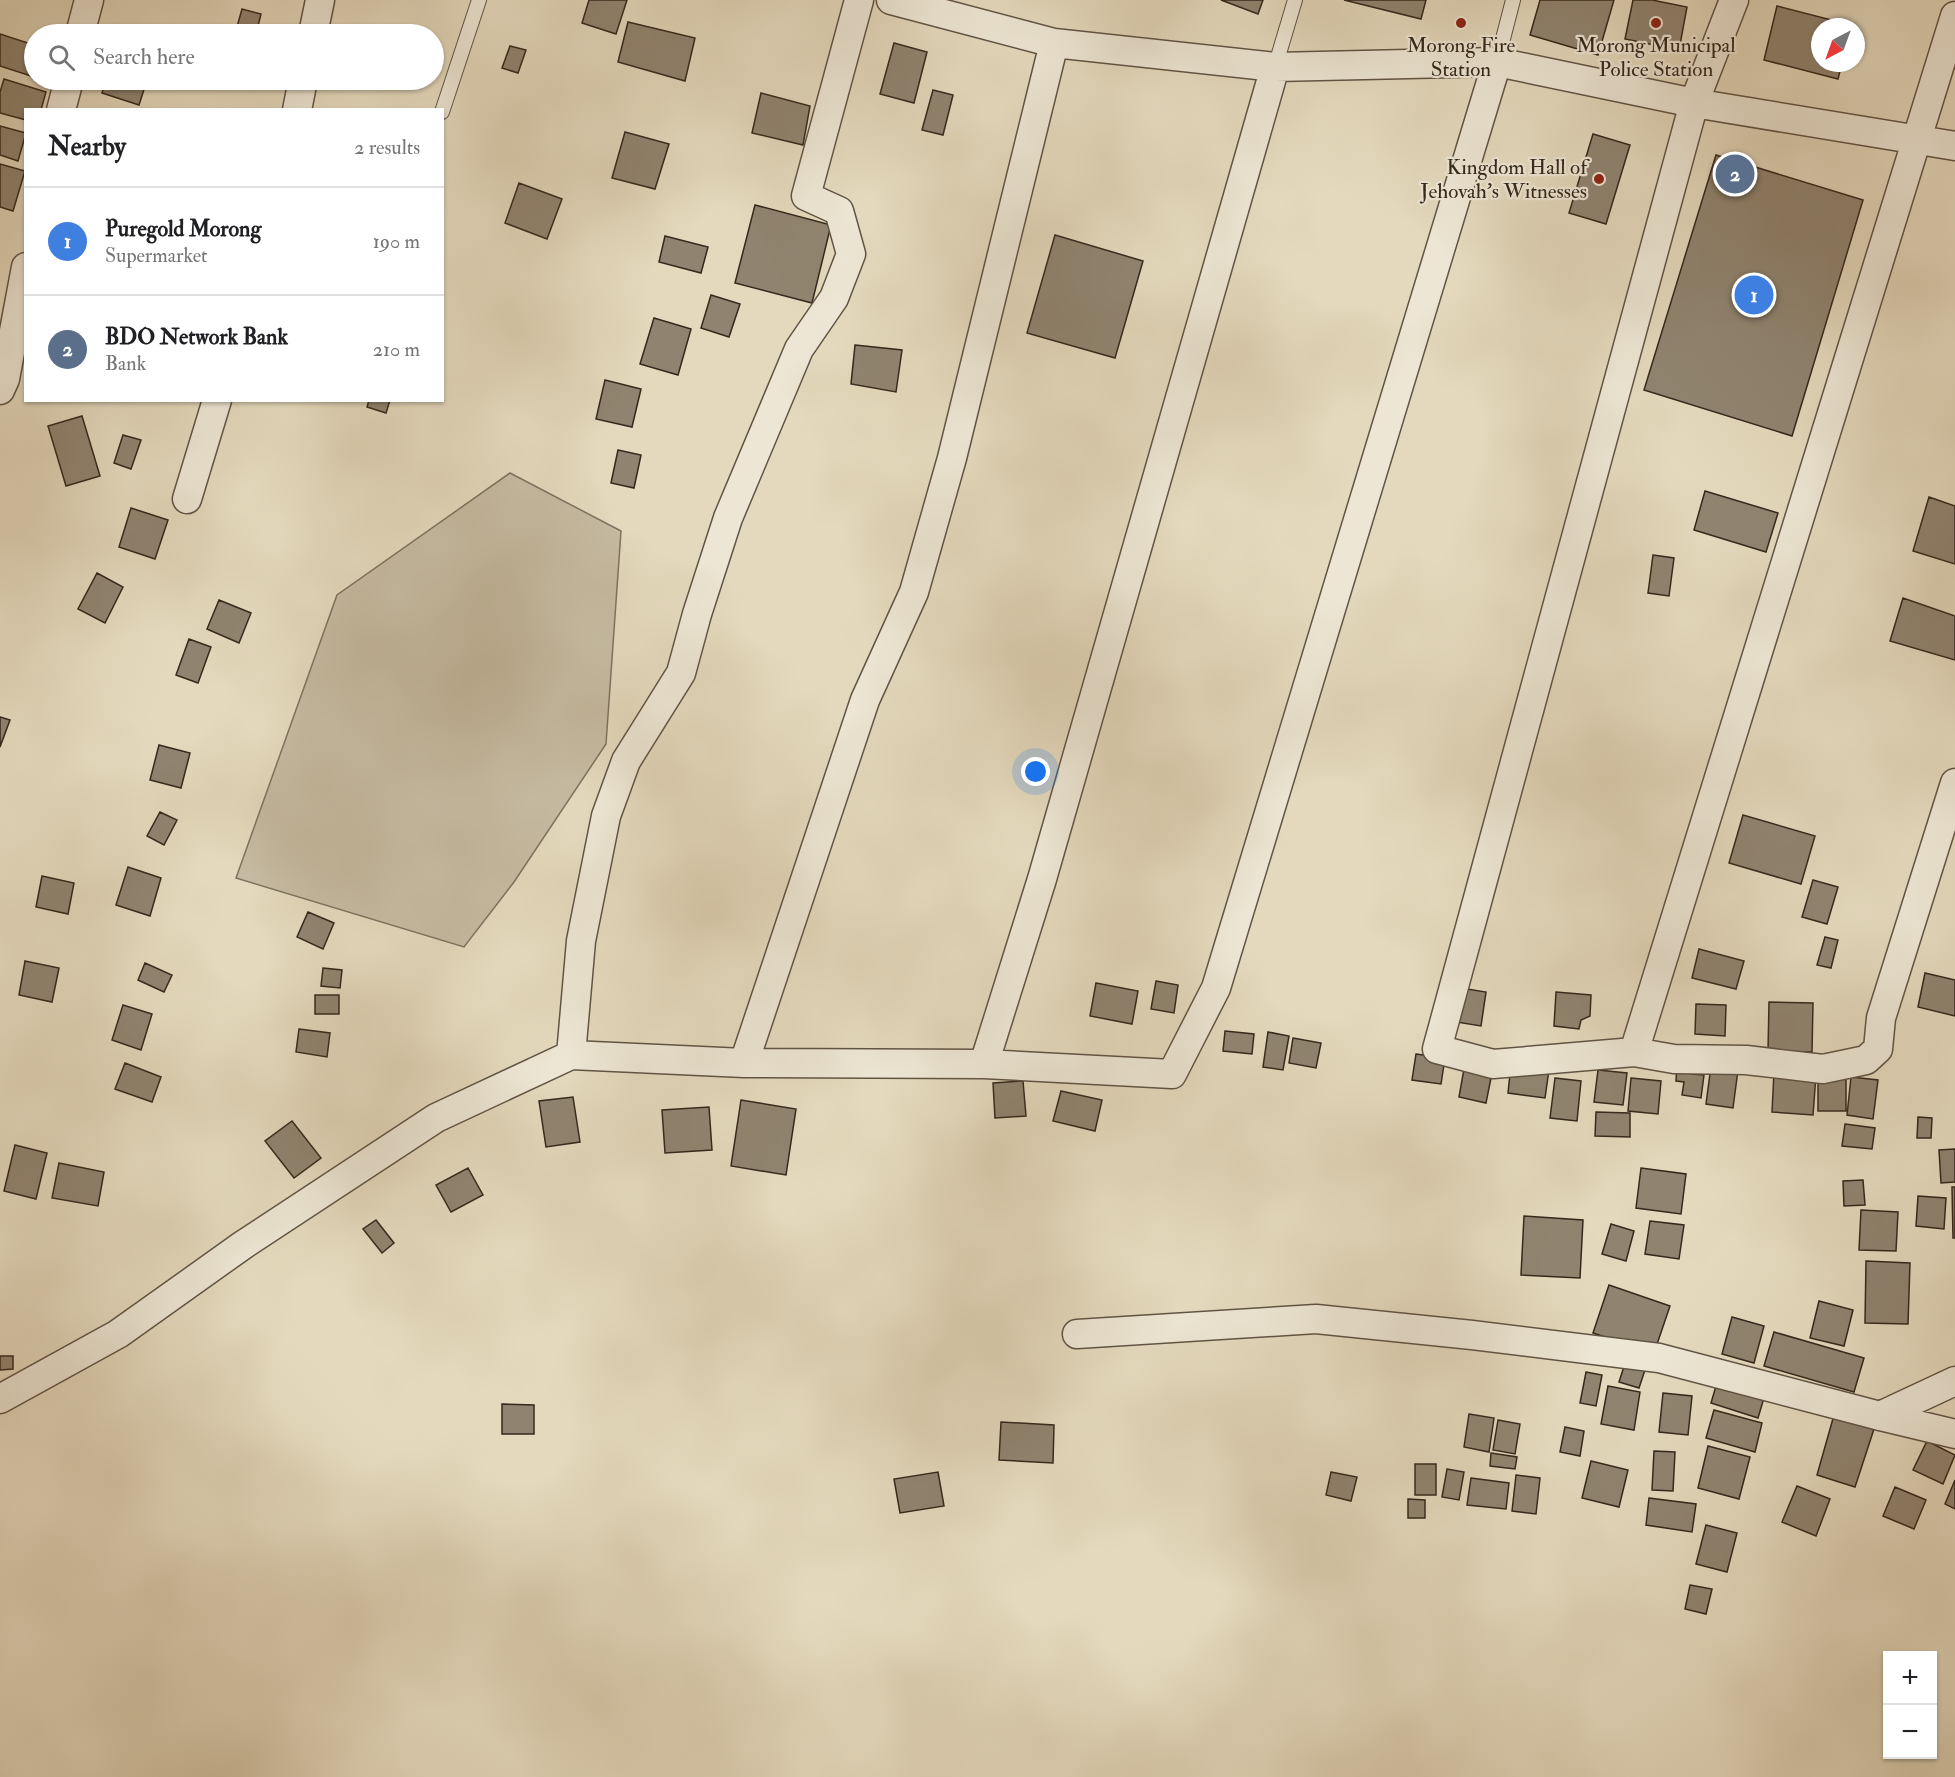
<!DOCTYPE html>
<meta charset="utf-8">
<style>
:root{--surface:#fff;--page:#f6f6f6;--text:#202124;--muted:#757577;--line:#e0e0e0;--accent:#1a73e8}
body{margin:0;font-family:"IM FELL Double Pica",serif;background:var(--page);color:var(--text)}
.controls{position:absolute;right:18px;bottom:18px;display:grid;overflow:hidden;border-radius:0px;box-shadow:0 2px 4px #0004}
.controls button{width:54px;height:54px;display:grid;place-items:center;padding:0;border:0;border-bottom:2px solid var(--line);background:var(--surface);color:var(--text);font:30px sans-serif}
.compass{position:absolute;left:1811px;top:18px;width:54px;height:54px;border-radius:50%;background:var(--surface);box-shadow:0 2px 4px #0004;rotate:221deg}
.you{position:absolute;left:1036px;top:772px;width:21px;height:21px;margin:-15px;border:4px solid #fff;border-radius:50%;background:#1a73e8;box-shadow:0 0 0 9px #1a73e833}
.badge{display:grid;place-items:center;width:39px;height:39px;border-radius:50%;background:var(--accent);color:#fff;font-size:20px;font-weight:700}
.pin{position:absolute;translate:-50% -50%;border:3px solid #fff;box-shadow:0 2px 6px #0006}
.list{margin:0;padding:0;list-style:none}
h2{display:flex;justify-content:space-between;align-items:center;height:78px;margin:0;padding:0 24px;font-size:26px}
h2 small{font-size:20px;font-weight:400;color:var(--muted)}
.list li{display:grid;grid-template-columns:39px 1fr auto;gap:18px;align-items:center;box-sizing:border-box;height:108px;padding:0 24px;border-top:2px solid var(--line)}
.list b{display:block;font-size:22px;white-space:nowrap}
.list p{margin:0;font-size:20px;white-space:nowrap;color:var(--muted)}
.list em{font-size:20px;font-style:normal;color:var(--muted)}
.icon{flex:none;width:33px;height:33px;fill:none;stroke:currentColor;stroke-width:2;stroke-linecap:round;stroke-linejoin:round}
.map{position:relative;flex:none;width:1955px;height:1777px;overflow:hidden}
.search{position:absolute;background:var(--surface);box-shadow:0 2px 4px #0004;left:24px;top:24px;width:420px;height:66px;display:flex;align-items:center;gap:15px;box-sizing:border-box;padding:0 21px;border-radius:33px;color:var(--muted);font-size:22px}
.panel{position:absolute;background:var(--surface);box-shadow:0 2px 4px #0004;left:24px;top:108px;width:420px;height:294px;border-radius:0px}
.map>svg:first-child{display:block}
</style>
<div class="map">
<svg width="1955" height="1777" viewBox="0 0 1955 1777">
<rect width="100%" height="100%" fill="#e4d9bd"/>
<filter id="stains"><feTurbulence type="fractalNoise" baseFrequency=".00333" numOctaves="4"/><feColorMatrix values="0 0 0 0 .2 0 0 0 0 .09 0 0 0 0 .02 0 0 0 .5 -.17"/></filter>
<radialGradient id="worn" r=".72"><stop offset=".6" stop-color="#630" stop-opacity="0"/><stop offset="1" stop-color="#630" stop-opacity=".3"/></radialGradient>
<path fill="#c6bba2" stroke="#7e725f" stroke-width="1.5" d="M510,473L621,531L606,744L514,882L464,947L236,878L337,595Z"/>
<path fill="#908470" stroke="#35281c" stroke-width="1.5" d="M589,0H627L616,34L582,23Z
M1221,0H1263L1258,14Z
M1344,0H1426L1421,19Z
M1540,0H1614L1598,55L1530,35Z
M1633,0H1652L1687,7L1679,50L1625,39Z
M1777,6L1851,25V27H1820V63H1842L1838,79L1764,60Z
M242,9L261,14L256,34H235Z
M628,22L695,38L685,81L618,62Z
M0,34L34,45V77L0,66Z
M894,43L927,52L914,103L880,94Z
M510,46L526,50L518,73L502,68Z
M4,79L46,92L41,110H26V120L0,113V92Z
M106,80H147L139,105L102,93Z
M933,90L953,95L943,135L922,130Z
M761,93L810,106L803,145L752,133Z
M0,126L26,133L18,161L0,155Z
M625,132L669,144L655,189L612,178Z
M1593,134L1630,145L1606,224L1569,213Z
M1716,155L1863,200L1792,436L1644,390Z
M0,164L25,171L13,211L0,207Z
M519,183L562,199L547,239L505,223Z
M755,205L831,225L812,303L735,283Z
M1055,235L1143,261L1115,358L1027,333Z
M665,236L708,247L701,273L659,262Z
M711,295L740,304L729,337L701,328Z
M654,318L691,329L678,375L640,364Z
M855,345L902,350L896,392L851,384Z
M605,380L641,389L632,427L596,419Z
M369,400H390L386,413L367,407Z
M82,416L100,476L66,486L48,426Z
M123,435L141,440L131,469L114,463Z
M618,450L641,455L634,488L611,483Z
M1705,491L1778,513L1766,552L1694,530Z
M1929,497L1955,506V564L1913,551Z
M131,508L168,520L155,559L119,547Z
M1653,555L1674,558L1669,596L1648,593Z
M97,573L123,587L105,623L78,609Z
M1903,598L1955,616V660L1890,641Z
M219,600L251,613L239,643L207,629Z
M189,639L211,647L198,683L176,675Z
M0,717L10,720L0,747Z
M159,745L190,753L181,788L150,780Z
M160,812L177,820L164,845L147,836Z
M1743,815L1815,836L1801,884L1729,863Z
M128,867L161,878L150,916L116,905Z
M42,876L74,883L68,914L36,907Z
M1813,880L1838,887L1827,924L1802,917Z
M308,912L334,923L323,949L297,937Z
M1825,937L1838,940L1831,968L1817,965Z
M1699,949L1744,961L1736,989L1692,978Z
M25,961L59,968L52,1002L19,995Z
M145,963L172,975L164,992L138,980Z
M323,968L342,970L340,988L321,986Z
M1925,973L1955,980V1016L1918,1007Z
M1156,981L1178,985L1174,1013L1151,1009Z
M1096,983L1138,991L1132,1024L1090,1016Z
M1461,988L1486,992L1481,1026L1456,1022Z
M1556,992L1591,995L1590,1016L1581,1020L1579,1029L1554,1026Z
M315,995H339V1014H315Z
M1769,1002L1813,1003L1812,1052L1768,1051Z
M1696,1004L1726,1005L1725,1036L1695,1034Z
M123,1005L152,1014L141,1050L112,1040Z
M299,1029L330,1033L327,1057L296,1052Z
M1225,1031L1254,1034L1252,1054L1223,1051Z
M1268,1032L1289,1036L1283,1070L1263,1067Z
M1293,1038L1321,1043L1316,1068L1289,1063Z
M1416,1054L1445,1058L1441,1084L1412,1080Z
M1677,1062L1692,1063V1074L1704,1075L1701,1098L1682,1095L1684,1082L1676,1081Z
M125,1063L161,1077L152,1102L115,1089Z
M1465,1063L1493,1068L1486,1103L1459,1097Z
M1511,1064L1549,1070L1545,1098L1508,1093Z
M1711,1066L1738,1070L1733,1108L1706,1104Z
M1598,1070L1627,1073L1623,1105L1594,1102Z
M1774,1072L1816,1075L1813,1115L1772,1112Z
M1818,1076H1846V1111H1818Z
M1851,1077L1878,1080L1873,1119L1847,1115Z
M1555,1078L1581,1081L1577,1121L1550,1118Z
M1631,1078L1661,1081L1658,1114L1628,1111Z
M1023,1081L1026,1116L995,1118L993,1083Z
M1061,1091L1102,1100L1095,1131L1053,1121Z
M573,1097L580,1142L546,1147L539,1101Z
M741,1100L796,1109L786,1175L731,1166Z
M709,1107L712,1150L665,1153L662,1110Z
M1596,1112L1630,1113V1137L1595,1136Z
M1918,1117L1932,1118L1931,1138H1917Z
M292,1121L321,1158L294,1178L265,1141Z
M1845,1124L1875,1128L1872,1149L1842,1146Z
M15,1145L47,1153L36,1199L4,1191Z
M1955,1149V1182L1941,1183L1939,1150Z
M59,1163L104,1172L98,1206L52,1198Z
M468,1168L483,1195L451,1212L436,1185Z
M1641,1168L1686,1174L1681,1214L1636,1208Z
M1863,1180L1865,1205L1844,1206L1843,1181Z
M1952,1187H1955V1238H1953Z
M1918,1196L1946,1198L1944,1229L1916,1226Z
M1861,1210L1898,1212L1896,1251L1859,1250Z
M1524,1216L1583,1220L1580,1278L1521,1275Z
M376,1220L394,1243L382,1253L363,1229Z
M1650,1221L1684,1225L1679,1259L1645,1254Z
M1611,1224L1634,1231L1626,1261L1602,1254Z
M1866,1261L1910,1263L1908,1324L1865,1323Z
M1609,1285L1670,1306L1654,1353L1593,1333Z
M1819,1301L1853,1310L1844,1346L1810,1338Z
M1732,1317L1764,1326L1754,1363L1722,1354Z
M1774,1332L1864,1358L1854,1392L1764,1366Z
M0,1356H13V1369L0,1370Z
M1626,1360L1646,1367L1639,1388L1619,1382Z
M1586,1372L1602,1375L1596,1406L1580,1403Z
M1719,1376L1766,1391L1758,1418L1711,1403Z
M1608,1386L1640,1392L1634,1430L1601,1424Z
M1663,1393L1692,1396L1688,1435L1659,1432Z
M502,1404L534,1405V1434H502Z
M1714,1410L1762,1423L1755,1452L1706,1438Z
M1469,1414L1494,1418L1489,1452L1464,1447Z
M1834,1415L1874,1429L1855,1487L1817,1475Z
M1498,1420L1520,1424L1515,1454L1493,1450Z
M1001,1422L1054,1425L1053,1463L999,1460Z
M1565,1427L1584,1431L1580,1456L1560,1452Z
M1927,1441L1955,1455L1943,1484L1913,1470Z
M1708,1446L1750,1457L1739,1499L1698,1488Z
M1654,1451L1675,1452L1673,1491L1652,1490Z
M1491,1453L1517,1457L1515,1469L1490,1466Z
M1591,1461L1628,1470L1619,1507L1582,1498Z
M1415,1464H1436V1495H1415Z
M1447,1469L1464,1472L1459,1500L1442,1497Z
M938,1472L944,1506L900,1513L894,1479Z
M1331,1472L1357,1477L1351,1501L1326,1495Z
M1516,1475L1540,1478L1536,1514L1512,1511Z
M1471,1478L1509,1483L1506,1509L1467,1505Z
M1955,1480V1509L1945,1504Z
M1797,1486L1830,1499L1816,1536L1782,1522Z
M1895,1487L1926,1500L1914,1529L1883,1516Z
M1649,1498L1696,1504L1692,1532L1646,1525Z
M1408,1499L1425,1500V1518H1408Z
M1706,1525L1737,1533L1727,1572L1696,1564Z
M1690,1585L1712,1589L1706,1614L1685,1609Z"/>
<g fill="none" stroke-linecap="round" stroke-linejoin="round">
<defs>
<path id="service" d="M1497,62L1513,0
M1275,67L1295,0
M442,112L479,0"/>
<path id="minor" d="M891,0L1054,43L1275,67L1497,62L1694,103L1955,146
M1734,0L1694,103L1437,1049L1493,1064L1634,1052L1674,1059L1746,1060L1823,1069L1866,1060L1878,1049L1881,1018L1955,783
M80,34L89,0
M313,34L320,0
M61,110L69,80
M297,110L303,80
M0,390L5,379L26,267
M187,499L217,400
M1634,1052L1955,16
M571,1055L581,941L606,816L626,761L681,673L697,614L728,518L799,349L834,298L851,254L839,211L806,196L859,0
M744,1063L865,700L914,592L952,458L1054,43
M984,1064L1042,879L1275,67
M1077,1334L1316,1319L1472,1335L1659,1358L1880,1416L1955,1434
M0,1399L118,1334L243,1245L436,1118L571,1055L744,1063L984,1064L1172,1074L1216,988L1497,62
M1880,1416L1955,1381"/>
</defs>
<use href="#service" stroke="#615444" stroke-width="16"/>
<use href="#minor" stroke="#615444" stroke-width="31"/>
<use href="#service" stroke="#ede6d4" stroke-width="14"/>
<use href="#minor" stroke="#ede6d4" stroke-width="28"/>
</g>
<g fill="#8f2418" stroke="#ede6d4" stroke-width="2">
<circle cx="1461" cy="23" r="6"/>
<circle cx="1656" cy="23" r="6"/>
<circle cx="1599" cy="179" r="6"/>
</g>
<g text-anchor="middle" stroke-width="4.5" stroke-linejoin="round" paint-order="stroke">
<g font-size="21" fill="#35281c" stroke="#ede6d4">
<text x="1461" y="52">Morong Fire<tspan x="1461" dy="24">Station</tspan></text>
<text x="1656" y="52">Morong Municipal<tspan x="1656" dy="24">Police Station</tspan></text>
<text x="1587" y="174" text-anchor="end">Kingdom Hall of<tspan x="1587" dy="24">Jehovah's Witnesses</tspan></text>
</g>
</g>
<rect width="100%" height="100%" filter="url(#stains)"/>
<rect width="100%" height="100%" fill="url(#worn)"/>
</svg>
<div class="controls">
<button>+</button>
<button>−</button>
</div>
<svg class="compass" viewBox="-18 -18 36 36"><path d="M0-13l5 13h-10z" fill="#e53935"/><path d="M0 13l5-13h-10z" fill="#757577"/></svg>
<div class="you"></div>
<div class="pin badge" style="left:1754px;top:295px;background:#3f7fe0">1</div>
<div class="pin badge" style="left:1735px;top:174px;background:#5c6f8a">2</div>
<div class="search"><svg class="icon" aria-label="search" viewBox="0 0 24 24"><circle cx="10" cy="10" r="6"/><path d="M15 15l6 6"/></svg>Search here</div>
<section class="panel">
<h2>Nearby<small>2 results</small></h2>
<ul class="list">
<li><span class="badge" style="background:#3f7fe0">1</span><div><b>Puregold Morong</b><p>Supermarket</p></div><em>190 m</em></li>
<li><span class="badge" style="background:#5c6f8a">2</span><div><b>BDO Network Bank</b><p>Bank</p></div><em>210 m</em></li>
</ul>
</section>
</div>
